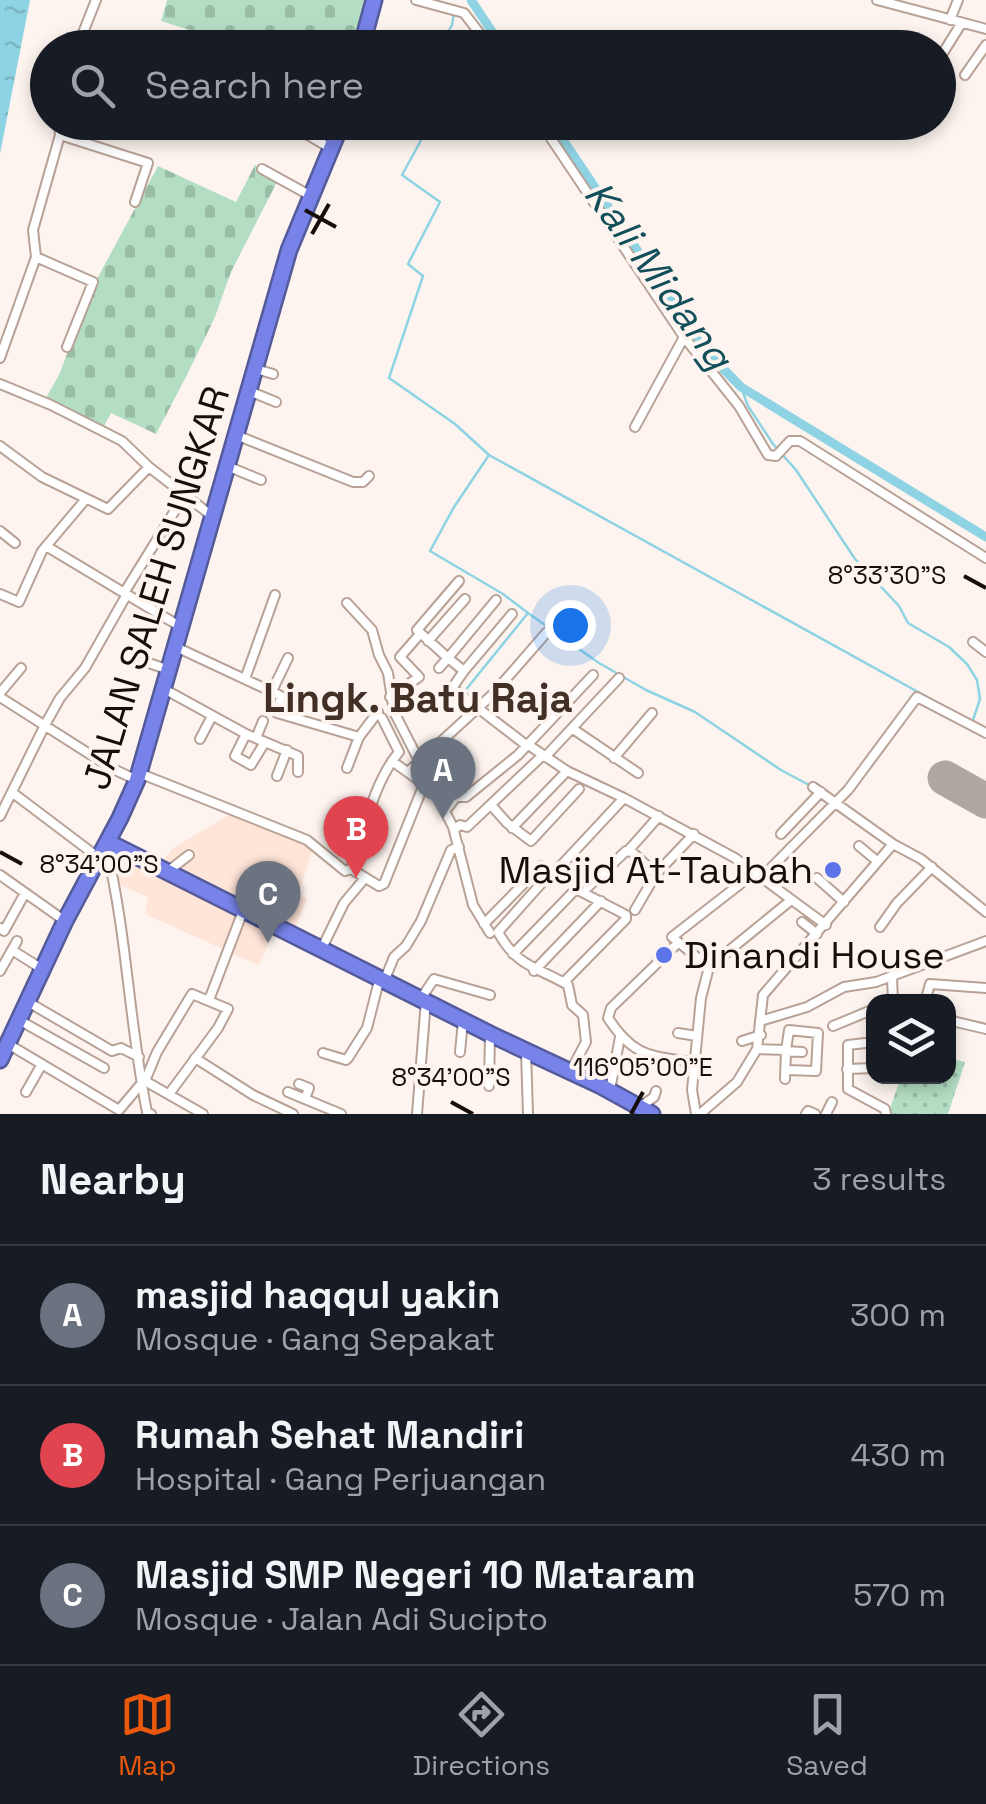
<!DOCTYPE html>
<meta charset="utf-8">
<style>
:root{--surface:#171b24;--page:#20242c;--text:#f1f3f6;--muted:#9ea1a6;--line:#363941;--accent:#ea580c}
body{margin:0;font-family:"Space Grotesk",sans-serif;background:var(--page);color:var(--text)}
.controls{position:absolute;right:30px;bottom:30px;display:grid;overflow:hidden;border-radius:20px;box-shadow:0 5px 15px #0003}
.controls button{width:90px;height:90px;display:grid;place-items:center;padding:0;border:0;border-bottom:2px solid var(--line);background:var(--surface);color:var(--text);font:50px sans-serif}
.you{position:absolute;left:570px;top:625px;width:35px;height:35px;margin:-25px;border:8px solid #fff;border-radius:50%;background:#1a73e8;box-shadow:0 0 0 15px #1a73e833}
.badge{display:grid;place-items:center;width:65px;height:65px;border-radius:50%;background:var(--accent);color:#fff;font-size:32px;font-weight:700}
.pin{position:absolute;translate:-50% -82px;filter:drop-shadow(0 2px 5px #0008)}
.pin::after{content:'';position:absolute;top:52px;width:35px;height:30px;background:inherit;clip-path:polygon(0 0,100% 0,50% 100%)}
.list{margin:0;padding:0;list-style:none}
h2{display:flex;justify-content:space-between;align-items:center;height:130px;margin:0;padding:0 40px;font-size:42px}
h2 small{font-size:32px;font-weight:400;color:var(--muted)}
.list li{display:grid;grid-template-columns:65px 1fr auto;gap:30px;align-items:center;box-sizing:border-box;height:140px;padding:0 40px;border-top:2px solid var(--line)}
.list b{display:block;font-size:38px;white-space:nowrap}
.list p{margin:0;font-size:32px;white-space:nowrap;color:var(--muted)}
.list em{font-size:32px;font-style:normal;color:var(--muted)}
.icon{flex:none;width:55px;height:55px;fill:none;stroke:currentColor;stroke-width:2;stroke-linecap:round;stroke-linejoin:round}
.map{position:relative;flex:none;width:986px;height:1114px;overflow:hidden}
.search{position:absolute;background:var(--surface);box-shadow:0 5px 15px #0003;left:30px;right:30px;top:30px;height:110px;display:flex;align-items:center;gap:25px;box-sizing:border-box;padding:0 35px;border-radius:55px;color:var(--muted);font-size:38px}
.sheet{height:550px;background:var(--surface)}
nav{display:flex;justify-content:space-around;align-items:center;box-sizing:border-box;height:140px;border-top:2px solid var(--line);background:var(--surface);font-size:28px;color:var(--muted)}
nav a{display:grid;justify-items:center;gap:5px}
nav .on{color:var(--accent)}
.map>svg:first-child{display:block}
</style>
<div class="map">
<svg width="986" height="1114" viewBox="0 0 986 1114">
<defs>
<pattern id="grass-dots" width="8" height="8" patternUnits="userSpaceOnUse" patternTransform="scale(2.5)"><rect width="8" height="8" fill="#b4dec3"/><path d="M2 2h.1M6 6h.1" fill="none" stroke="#9abda6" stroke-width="1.8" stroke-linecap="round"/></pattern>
<pattern id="cemetery-stones" width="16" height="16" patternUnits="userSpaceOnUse" patternTransform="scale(2.5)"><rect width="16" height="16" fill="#b4dec3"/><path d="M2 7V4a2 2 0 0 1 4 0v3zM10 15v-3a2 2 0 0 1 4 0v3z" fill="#9abda6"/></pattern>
<pattern id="water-ripples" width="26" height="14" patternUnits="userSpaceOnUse" patternTransform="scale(2.5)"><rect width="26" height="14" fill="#8ed3e3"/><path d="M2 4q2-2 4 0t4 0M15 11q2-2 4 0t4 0" fill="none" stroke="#7ab4c1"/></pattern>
</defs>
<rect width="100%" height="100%" fill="#fdf4ef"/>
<path fill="#ffe5d8" d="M232,813L314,845L298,895L307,898L295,930L162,862L172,849Z
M110,850L274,932L260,962L258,965L145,914L148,897L116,883Z"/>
<path fill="url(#grass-dots)" d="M949,1058L965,1062L948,1114H888L901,1077L948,1076Z"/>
<path fill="url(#cemetery-stones)" d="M167,0H368L353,47H243L161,21Z
M255,165L279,178L231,272L215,317L187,375L156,434L111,413L104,426L46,398L59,375L92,288L158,166L236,202Z"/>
<path fill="url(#water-ripples)" d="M0,0H30L0,154Z"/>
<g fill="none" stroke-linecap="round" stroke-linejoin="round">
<path stroke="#8ed3e3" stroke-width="2.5" d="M439,48L452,25L454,13
M431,122L402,175L440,202L408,264L423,276L389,378L455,424L489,455L976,724
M741,387L748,406L773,444L796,470L855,559L899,606L908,623L949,647L967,664L977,680L980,699L973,720
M528,613L599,663L646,690L695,712L781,770L809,785
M464,692L528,613L503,594L430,551L454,507L489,455"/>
<path stroke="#8ed3e3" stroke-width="9" d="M471,0L503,48
M551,122L703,348L741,387L986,537"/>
<path stroke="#b0a7a2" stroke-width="35" d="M945,778L986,801"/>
<defs>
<path id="minor" d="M416,0L464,13L491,48
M877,0L986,29
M950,20L958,0
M77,48L96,0
M938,61L961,24
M965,75L986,45
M286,122L332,149
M540,122L684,337L739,406L768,455L776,456L790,441H800L986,558
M60,135L148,163L135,202
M262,169L311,196
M36,257L93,282L67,347
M0,358L36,257L33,230L60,135L59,122
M256,369L273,374
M0,384L51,405L122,441L149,467L212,516
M249,391L276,402
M635,427L684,337
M236,435L353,482H363L369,476
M0,446L42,477L108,509L149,467
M227,466L261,480
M0,531L15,543
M46,546L181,627
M124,593L184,496
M0,594L19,602L42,551L85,500
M496,600L448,658L464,671L452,688L526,745
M347,603L372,630L379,655L388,673L394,712L453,827L473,905L490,933
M428,641L465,599
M973,642L986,652
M176,647L281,696L277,713L359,737L347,768
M143,661L169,670
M439,668L448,658L417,630L459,581
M464,671L512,614
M245,679L275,595
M164,689L246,734L298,756V772
M272,691L288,658
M0,693L21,668
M0,697L113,769L137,780
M390,697L419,677L400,657L420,634
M382,718L399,752C373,783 364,832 351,869L379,886L384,884L424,784L392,761
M573,729L638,773
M246,734L235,756L251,765L265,742
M359,737L378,712
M256,738L263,721
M200,739L212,716
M527,744L567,771L624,798
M545,757L619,678
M614,758L652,713
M409,771L493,694L547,632
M139,773L307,840L345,871L351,869
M277,776L287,750
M813,787L893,844
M13,793L99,858
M491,805L507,823L531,841L579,789
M446,810L456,797H466L518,755L593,675
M0,816L45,725L60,698L85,668L126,596
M512,828L567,771
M454,830L460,825L467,827L543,755
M781,834L821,792
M859,846L877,861
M106,847C127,933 129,1024 147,1112L151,1114
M628,851L659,816
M167,872L189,855
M555,872L624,798L735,858L826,925
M0,875L65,921
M547,877L498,932C517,967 537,967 568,985L572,1005L583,1015L586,1042L570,1072
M817,878L844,902
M760,879L848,790L917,697L986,733
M588,887L626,851L632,852L656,874L694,834
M635,910L656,874
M802,922L817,934
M484,924L541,866
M880,927L897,903L932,867
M0,928L4,931L25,893
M678,943L611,1008L608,1018C635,1059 651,1055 696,1063
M322,948L344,903L365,878
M12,950L42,969
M513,954L576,889L626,915V919L564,982
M709,967L672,937L753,874
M0,971L17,941
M534,971L601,901
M892,977L893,1002
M385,979L394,957L406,946L421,921L451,850L459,847
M422,997L434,979L490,995
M209,1000L243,911
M28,1002L112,1051L121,1048L139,1057
M925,1002L930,984L986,988
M19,1020L104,1068
M948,1020L986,1029
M760,1021L807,1007L844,987L876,982L986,941
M833,1026L874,1009
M678,1033L697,1036
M742,1041L761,1035
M874,1042L848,1045V1089L885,1109L886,1114
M8,1044L119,1110L141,1084
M757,1049L786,1050L785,1079
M786,1051L802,1052
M460,1052L463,1021
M526,1052L528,1114
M323,1053L346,1060L348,1058L367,1028L380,977
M195,1058L253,1095L293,1114
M847,1069L874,1068
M786,1070L816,1071L818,1033L789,1030L786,1050
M145,1081L157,1052L192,994L228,1009L218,1028L169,1094
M145,1081L203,1114
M299,1084L309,1088L305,1099
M489,1086L490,1034
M610,1090L620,1037
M26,1092L42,1064
M288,1092L341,1114
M640,1107L654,1097L656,1091
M417,1114L426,1000
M696,1114L692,1090L701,998L709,967L790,901
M700,1114L737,1082L757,1049L763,995L893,844L921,859L986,912
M806,1114L808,1111L815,1114
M826,1114L832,1102"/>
<path id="highway" d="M361,48L374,0
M108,842L490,1034L601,1086L652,1114
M0,1060L65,921L120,818L137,780L289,250L342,122"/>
</defs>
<use href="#minor" stroke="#b8a296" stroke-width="12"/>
<use href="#highway" stroke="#555a9a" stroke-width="19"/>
<use href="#minor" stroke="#fff" stroke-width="8"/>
<use href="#highway" stroke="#7783e8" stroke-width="14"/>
</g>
<path fill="none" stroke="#160e0a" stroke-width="4" d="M305,210L336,227M312,234L329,204M964,576L986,588M0,852L22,864M451,1102L473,1114M631,1114L643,1092"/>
<g fill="#5d73ea" stroke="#fdf4ef" stroke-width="4">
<circle cx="833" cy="870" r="10"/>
<circle cx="664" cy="955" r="10"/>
</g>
<g text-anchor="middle" stroke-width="8" stroke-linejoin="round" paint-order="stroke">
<g font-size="38" fill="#160e0a" stroke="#fdf4ef">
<text transform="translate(156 588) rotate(-73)" y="13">JALAN SALEH SUNGKAR</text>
</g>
<g font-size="38" fill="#160e0a" stroke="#fdf4ef" text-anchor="end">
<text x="813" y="883">Masjid At-Taubah</text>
<text x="684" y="968" text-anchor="start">Dinandi House</text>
</g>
<g font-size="40" font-style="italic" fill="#134f5b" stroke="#fdf4ef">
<text transform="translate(659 275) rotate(54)" y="14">Kali Midang</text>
</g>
<g font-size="40" font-weight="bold" fill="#423027" stroke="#fdf4ef">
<text x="418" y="712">Lingk. Batu Raja</text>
</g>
</g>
<g font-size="25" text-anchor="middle" fill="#160e0a" stroke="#fdf4ef" stroke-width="8" stroke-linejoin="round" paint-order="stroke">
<text x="887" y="584">8°33'30"S</text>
<text x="99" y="873">8°34'00"S</text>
<text x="643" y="1076">116°05'00"E</text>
<text x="451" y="1086">8°34'00"S</text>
</g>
</svg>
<div class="controls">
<button><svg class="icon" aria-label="layers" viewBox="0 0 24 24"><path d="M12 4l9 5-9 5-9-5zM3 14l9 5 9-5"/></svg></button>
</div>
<div class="you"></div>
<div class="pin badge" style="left:443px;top:819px;background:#6b7280">A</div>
<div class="pin badge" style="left:356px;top:878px;background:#e0444e">B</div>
<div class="pin badge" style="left:268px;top:943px;background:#6b7280">C</div>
<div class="search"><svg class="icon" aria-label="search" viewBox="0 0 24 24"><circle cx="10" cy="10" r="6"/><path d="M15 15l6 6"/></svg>Search here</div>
</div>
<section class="sheet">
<h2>Nearby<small>3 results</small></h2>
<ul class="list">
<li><span class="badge" style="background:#6b7280">A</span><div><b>masjid haqqul yakin</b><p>Mosque · Gang Sepakat</p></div><em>300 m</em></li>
<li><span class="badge" style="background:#e0444e">B</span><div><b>Rumah Sehat Mandiri</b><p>Hospital · Gang Perjuangan</p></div><em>430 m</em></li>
<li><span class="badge" style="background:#6b7280">C</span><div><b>Masjid SMP Negeri 10 Mataram</b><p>Mosque · Jalan Adi Sucipto</p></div><em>570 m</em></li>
</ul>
</section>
<nav>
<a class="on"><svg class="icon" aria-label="map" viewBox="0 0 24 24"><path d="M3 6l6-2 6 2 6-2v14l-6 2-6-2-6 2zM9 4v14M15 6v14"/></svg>Map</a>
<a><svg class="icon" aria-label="directions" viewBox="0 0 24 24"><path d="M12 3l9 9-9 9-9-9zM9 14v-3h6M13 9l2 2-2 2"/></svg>Directions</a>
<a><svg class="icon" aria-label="saved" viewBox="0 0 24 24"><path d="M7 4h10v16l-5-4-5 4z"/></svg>Saved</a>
</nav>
